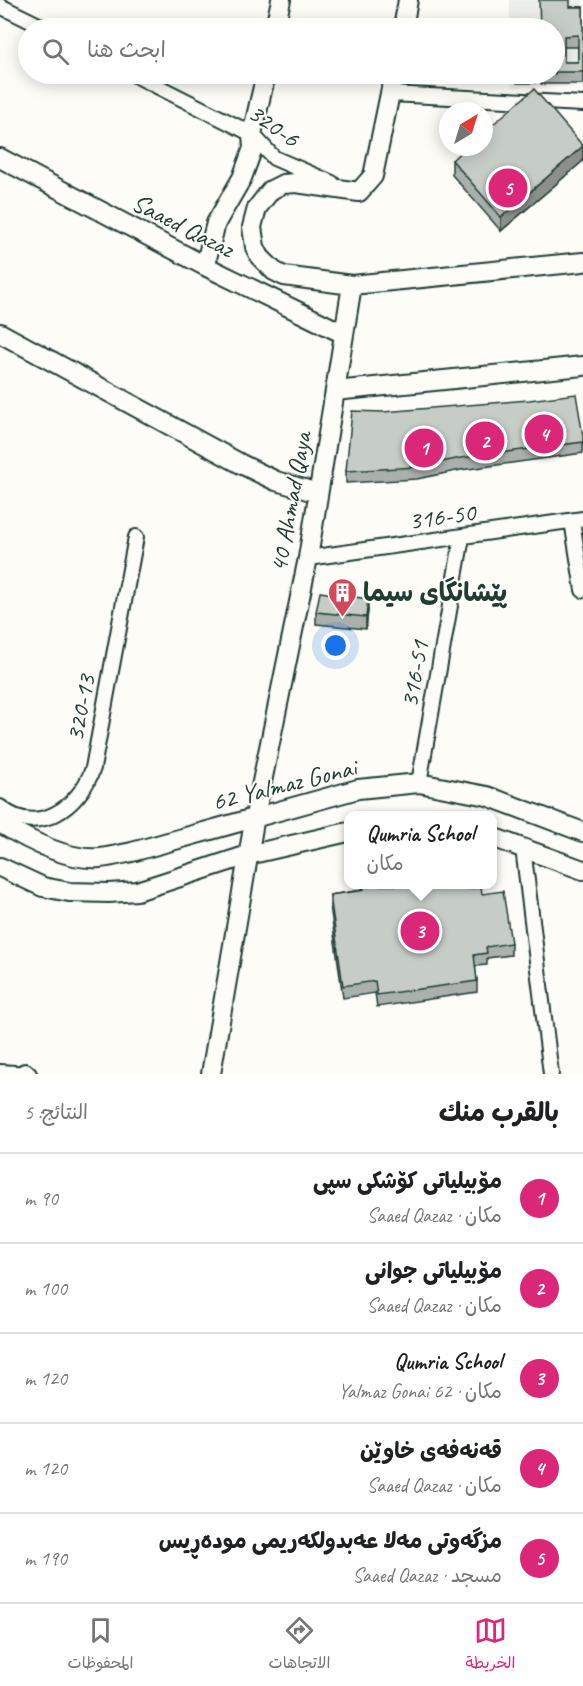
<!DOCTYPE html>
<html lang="ar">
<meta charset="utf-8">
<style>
:root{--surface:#fff;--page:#f6f6f6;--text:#202124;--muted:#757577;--line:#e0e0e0;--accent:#db2777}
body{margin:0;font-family:Caveat,"Playpen Sans Arabic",sans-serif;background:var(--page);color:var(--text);direction:rtl}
.compass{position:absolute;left:439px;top:102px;width:54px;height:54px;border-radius:50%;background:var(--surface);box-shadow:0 3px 15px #0003;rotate:38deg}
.you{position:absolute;left:336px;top:646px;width:21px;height:21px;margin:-15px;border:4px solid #fff;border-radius:50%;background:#1a73e8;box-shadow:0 0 0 9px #1a73e833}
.badge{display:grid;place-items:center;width:39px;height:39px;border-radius:50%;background:var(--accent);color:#fff;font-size:20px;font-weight:700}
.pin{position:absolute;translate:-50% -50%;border:3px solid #fff;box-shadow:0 2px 6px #0006}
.popup{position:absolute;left:344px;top:811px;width:153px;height:78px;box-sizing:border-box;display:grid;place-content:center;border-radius:12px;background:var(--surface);filter:drop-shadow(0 2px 4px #0005);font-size:20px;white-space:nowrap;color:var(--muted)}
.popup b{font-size:22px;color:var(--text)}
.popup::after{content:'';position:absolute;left:50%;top:100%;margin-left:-12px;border:12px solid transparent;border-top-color:var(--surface)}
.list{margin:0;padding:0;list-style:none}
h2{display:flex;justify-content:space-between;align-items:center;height:78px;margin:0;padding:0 24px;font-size:26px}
h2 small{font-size:20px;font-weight:400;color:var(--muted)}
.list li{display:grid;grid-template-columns:39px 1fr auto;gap:18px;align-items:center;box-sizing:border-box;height:90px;padding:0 24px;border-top:2px solid var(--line)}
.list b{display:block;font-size:22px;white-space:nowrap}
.list p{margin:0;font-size:20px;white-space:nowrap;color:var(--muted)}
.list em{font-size:20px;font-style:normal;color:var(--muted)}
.icon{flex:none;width:33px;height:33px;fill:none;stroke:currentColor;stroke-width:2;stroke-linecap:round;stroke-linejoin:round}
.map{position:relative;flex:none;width:583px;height:1074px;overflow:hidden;direction:ltr}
.search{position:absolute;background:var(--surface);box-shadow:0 3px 15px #0003;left:18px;right:18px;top:18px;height:66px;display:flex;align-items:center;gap:15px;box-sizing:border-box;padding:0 21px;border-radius:33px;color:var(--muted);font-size:22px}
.sheet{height:528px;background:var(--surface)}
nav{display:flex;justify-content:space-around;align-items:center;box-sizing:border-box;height:84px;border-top:2px solid var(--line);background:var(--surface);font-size:16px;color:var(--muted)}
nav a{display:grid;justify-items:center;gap:3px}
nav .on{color:var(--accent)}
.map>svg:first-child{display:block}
</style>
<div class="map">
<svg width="583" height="1074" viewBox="0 0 583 1074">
<rect width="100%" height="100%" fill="#fdfcf7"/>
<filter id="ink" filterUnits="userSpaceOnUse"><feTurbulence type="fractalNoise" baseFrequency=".0167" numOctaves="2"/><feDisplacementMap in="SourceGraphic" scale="12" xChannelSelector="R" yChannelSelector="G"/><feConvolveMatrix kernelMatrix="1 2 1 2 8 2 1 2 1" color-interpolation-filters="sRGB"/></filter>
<g filter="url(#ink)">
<path fill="#eceee9" d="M510,0H583V87H512L511,74H554V28H510Z"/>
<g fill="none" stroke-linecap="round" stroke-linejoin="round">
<defs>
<path id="street" d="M0,6L45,28
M133,74L252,134L274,158L332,183
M390,94L583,104
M572,521L583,590
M308,558L583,519
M419,783L462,537
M0,807C37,838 80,807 93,768L136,537
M523,848L551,1074
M0,1072L29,1074"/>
<path id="secondary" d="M275,28L281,0
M403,28L408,0
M394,74L373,176L359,192L296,183L283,184L271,190L257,208L252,227L255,247L260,257L274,271L284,276L352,285L583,262
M0,158L205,266L344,334
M205,266L216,223L242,178L253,148L252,134L266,74
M0,333L241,464L276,481L318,493
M335,391L583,366
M0,823C26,839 68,861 100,858C111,857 122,854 132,852L358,789L419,783L487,796L583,832
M492,837L583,870
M0,867L43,887L69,892L109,893L137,891L248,855L348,832
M25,1074V1073
M211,1074L255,816L308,558L352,285"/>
</defs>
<use href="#street" stroke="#1f3d34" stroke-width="18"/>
<use href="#secondary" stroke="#1f3d34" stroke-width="22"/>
<use href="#street" stroke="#fdfcf7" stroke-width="14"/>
<use href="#secondary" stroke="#fdfcf7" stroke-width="18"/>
</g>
<path fill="#aab0ab" stroke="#1f3d34" stroke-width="1.5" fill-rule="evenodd" d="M570,7H583V84H541V74H555V28ZM564,47H578V62H564Z
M517,74H536V83H517Z
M583,145V161L501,231L452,175V160Z
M583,436V453L461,470L417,479L346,483V471Z
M368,610L366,629L316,624V612Z
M362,885H468L469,889L482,894L511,943V955L487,958V965L475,966L477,981V992L377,1007L375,993L343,998L330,906V895L362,890Z"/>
<path fill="#8b908b" stroke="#1f3d34" stroke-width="1.5" d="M583,146V161L501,231V217Z
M368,599V610L366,629V617Z"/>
<path fill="#c6cdc7" stroke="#1f3d34" stroke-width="1.5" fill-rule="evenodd" d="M539,0H570V7H583V72H555V28H540ZM578,35V62H564V36Z
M534,89L583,146L501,217L452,160L466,147H484V132Z
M576,394L583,436V442L461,458L417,467L346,471L352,411L383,412L529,400Z
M320,592L368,599L366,617L316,612Z
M363,885H468L469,889L481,887L482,894L503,891L511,943L486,947L487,953L474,955L477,981L377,995L375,981L343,986L330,895L364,890Z"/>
</g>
<defs>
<symbol id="building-pin" viewBox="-11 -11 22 30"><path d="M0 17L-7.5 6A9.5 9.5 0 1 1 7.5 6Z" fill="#d1495b" stroke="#fdfcf7"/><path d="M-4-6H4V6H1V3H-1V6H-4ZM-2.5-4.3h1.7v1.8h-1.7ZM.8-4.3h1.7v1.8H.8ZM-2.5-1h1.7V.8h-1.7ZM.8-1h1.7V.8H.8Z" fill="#fff"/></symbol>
</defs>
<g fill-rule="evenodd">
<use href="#building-pin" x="326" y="576" width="33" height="45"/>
</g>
<g text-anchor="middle" stroke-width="4.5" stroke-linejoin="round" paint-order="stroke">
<g font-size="26" fill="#1f3d34" stroke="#fdfcf7">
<text transform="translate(274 125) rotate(35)" y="9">320-6</text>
<text transform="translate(183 225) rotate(27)" y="9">Saaed Qazaz</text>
<text transform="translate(290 502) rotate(-80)" y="9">40 Ahmad Qaya</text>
<text transform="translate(442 516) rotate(-8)" y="9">316-50</text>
<text transform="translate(414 674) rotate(-80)" y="9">316-51</text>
<text transform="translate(80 708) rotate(-79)" y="9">320-13</text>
<text transform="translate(284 784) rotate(-14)" y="9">62 Yalmaz Gonai</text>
</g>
<g font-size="26" font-weight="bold" fill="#1f3d34" stroke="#fdfcf7" text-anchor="start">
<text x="363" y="601">پێشانگای سیما</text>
</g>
</g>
</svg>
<svg class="compass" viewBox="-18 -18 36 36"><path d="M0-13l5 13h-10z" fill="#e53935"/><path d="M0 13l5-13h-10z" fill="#757577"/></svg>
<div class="you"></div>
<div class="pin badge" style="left:424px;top:448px">1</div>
<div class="pin badge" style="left:485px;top:441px">2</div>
<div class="pin badge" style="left:420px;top:931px">3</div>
<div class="popup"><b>Qumria School</b>مكان</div>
<div class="pin badge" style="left:544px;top:434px">4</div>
<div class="pin badge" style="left:508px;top:188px">5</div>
<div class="search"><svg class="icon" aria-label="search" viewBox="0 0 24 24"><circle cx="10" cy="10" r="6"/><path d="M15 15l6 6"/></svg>ابحث هنا</div>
</div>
<section class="sheet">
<h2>بالقرب منك<small>النتائج: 5</small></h2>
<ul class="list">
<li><span class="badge">1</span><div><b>مۆبیلیاتی کۆشکی سپی</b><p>مكان · Saaed Qazaz</p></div><em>90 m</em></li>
<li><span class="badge">2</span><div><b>مۆبیلیاتی جوانی</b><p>مكان · Saaed Qazaz</p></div><em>100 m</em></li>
<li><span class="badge">3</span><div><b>Qumria School</b><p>مكان · 62 Yalmaz Gonai</p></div><em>120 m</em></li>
<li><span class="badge">4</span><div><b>قەنەفەی خاوێن</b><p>مكان · Saaed Qazaz</p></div><em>120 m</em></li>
<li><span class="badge">5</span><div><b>مزگەوتی مەلا عەبدولکەریمی مودەڕیس</b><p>مسجد · Saaed Qazaz</p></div><em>190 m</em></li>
</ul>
</section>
<nav>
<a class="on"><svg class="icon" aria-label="map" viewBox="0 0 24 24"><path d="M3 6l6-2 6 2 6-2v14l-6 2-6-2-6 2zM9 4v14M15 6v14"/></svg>الخريطة</a>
<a><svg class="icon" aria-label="directions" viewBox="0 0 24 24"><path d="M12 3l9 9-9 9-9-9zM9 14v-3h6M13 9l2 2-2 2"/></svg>الاتجاهات</a>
<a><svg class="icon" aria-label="saved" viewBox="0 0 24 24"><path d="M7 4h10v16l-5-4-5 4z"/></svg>المحفوظات</a>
</nav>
